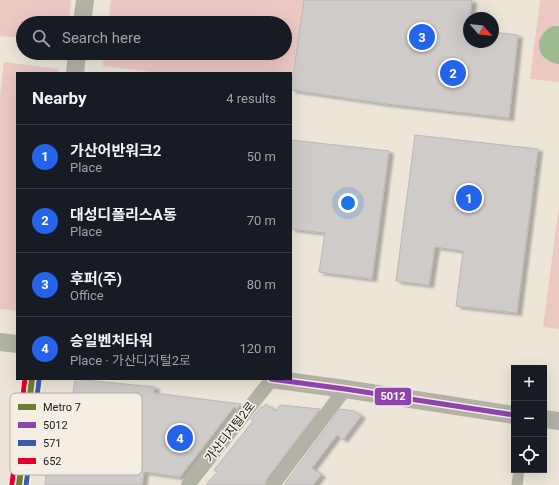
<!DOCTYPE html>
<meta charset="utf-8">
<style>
:root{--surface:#171b24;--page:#242831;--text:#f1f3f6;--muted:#9ea1a6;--line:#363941;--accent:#2563eb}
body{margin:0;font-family:Roboto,"Noto Sans KR",sans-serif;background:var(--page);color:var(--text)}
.controls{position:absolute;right:12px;bottom:12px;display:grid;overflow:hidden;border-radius:0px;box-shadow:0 4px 16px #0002}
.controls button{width:36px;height:36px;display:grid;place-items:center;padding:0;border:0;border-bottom:1px solid var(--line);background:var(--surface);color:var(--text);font:20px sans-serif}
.compass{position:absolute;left:463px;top:12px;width:36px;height:36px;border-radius:50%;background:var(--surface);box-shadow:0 4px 16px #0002;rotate:117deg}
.you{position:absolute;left:348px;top:203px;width:14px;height:14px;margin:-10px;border:3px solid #fff;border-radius:50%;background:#1a73e8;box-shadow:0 0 0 6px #1a73e833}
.badge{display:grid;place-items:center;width:26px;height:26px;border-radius:50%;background:var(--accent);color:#fff;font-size:13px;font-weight:700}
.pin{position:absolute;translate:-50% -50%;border:2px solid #fff;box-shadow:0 1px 4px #0006}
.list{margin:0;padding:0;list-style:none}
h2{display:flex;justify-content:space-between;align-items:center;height:52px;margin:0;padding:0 16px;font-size:17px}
h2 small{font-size:13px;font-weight:400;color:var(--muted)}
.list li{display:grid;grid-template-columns:26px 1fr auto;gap:12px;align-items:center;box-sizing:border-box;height:64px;padding:0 16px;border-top:1px solid var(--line)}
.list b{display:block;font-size:15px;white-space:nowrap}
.list p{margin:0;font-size:13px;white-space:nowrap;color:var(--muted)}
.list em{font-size:13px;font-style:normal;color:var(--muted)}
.icon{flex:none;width:22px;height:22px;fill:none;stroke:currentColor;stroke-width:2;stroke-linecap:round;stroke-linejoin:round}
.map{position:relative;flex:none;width:559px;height:485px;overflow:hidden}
.search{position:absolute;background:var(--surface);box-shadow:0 4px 16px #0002;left:16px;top:16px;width:276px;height:44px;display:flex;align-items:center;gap:10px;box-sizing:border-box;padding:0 14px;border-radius:22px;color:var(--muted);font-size:15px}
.panel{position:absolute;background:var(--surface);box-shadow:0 4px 16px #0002;left:16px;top:72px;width:276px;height:308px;border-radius:0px}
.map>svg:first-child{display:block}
</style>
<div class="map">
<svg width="559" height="485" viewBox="0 0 559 485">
<defs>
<filter id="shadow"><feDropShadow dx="4.5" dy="2.5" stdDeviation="1" flood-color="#0004"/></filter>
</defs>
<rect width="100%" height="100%" fill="#f1ede8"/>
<path fill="#ece5d8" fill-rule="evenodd" d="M0,0H559V485H0ZM469,18H493V42H469ZM23,23H285V53H23ZM17,73H291V379H17ZM514,368H544V470H514Z"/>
<path fill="#ecc8c4" d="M0,0H71L69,23H23V38L0,36Z
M111,0H304L291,85V73H160L103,66L104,53H285V23H108Z
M540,0H559V82L530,79Z
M4,62L59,69L58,73H17V311L0,309V97Z
M559,206V329L543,327Z"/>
<path fill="#9dbb90" d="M553,26H559V64H558C535,60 532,36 553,26Z"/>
<path fill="#cfcbc8" stroke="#bbb8b4" filter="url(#shadow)" d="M304,0H472L470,18H469V42H493V32L518,35L509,118L387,104L291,90Z
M415,135L538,149L517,313L456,306L463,251L435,247L429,285L396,281Z
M291,140L389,151L372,279L319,272L325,233L291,229Z
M75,379L155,387L154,393L241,404L237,409L234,407L180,477L144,472L142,485H45L47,466L111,473L119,407L72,401Z
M266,404L276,411L280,405L320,409L266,480L265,485H206L217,472L214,470L253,421L251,419L261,407H263Z
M340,409L354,411L361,416L343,440L337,435L312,468L321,475L313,485H284Z"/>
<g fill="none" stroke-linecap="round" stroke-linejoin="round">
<path stroke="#b2b2a7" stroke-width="11" d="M517,485L519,470"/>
<path stroke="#b2b2a7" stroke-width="14" d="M188,485L272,379
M273,485L345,389"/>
<path stroke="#b2b2a7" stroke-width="18" d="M82,23L85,0
M75,73L77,53
M0,342L17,344
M271,379L345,389L514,415
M544,419L559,421
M19,485L32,379"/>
<defs>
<path id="bus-1" d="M271,379L345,389L514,415
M19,485L32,379"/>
<path id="bus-2" d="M26,485L39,380"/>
<path id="bus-3" d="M12,484L25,379"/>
</defs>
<use href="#bus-1" stroke="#f5eee4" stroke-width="8"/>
<use href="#bus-2" stroke="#f5eee4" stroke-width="8"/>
<use href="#bus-3" stroke="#f5eee4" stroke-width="8"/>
<use href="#bus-1" stroke="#8e44ad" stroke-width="5"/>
<use href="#bus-2" stroke="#3d5bab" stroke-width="5"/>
<use href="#bus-3" stroke="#e4002b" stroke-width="5"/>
<defs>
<path id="metro-1" d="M19,485L32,379"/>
</defs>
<use href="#metro-1" stroke="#f5eee4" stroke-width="9"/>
<use href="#metro-1" stroke="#6e7e31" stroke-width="6"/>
</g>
<g text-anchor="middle" stroke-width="3.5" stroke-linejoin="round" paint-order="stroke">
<g font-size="12" fill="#22201c" stroke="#f5eee4">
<text transform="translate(230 432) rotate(-52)" y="4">가산디지털2로</text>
</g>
</g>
<rect x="10" y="393" width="132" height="82" rx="6" fill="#f5eee4" stroke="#b6b0a8" stroke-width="1"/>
<rect x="18" y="404" width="18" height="6" fill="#6e7e31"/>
<rect x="18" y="422" width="18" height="6" fill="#8e44ad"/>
<rect x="18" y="440" width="18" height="6" fill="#3d5bab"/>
<rect x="18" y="458" width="18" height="6" fill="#e4002b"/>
<g font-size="11" fill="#22201c">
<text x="43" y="411">Metro 7</text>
<text x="43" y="429">5012</text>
<text x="43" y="447">571</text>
<text x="43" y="465">652</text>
</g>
<rect stroke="#f5eee4" stroke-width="1.5" x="374" y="387" width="38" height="19" rx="4" fill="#8e44ad"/>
<g font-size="11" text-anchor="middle" font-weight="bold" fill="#fff">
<text x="393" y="400">5012</text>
</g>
</svg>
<div class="controls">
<button>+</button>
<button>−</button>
<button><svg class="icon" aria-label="locate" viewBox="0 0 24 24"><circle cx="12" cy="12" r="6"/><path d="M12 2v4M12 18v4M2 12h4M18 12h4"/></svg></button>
</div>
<svg class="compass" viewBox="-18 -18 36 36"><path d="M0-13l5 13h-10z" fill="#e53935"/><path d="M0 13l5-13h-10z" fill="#9ea1a6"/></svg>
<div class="you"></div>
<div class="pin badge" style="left:469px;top:198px">1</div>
<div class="pin badge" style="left:453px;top:73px">2</div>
<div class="pin badge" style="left:422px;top:37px">3</div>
<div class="pin badge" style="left:180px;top:438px">4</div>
<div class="search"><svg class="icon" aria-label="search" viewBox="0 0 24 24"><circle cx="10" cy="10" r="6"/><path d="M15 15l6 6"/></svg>Search here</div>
<section class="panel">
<h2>Nearby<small>4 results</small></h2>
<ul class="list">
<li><span class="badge">1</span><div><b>가산어반워크2</b><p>Place</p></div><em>50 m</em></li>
<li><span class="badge">2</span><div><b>대성디폴리스A동</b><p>Place</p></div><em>70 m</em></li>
<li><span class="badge">3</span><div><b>후퍼(주)</b><p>Office</p></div><em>80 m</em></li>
<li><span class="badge">4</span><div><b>승일벤처타워</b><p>Place · 가산디지털2로</p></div><em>120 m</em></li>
</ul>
</section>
</div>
